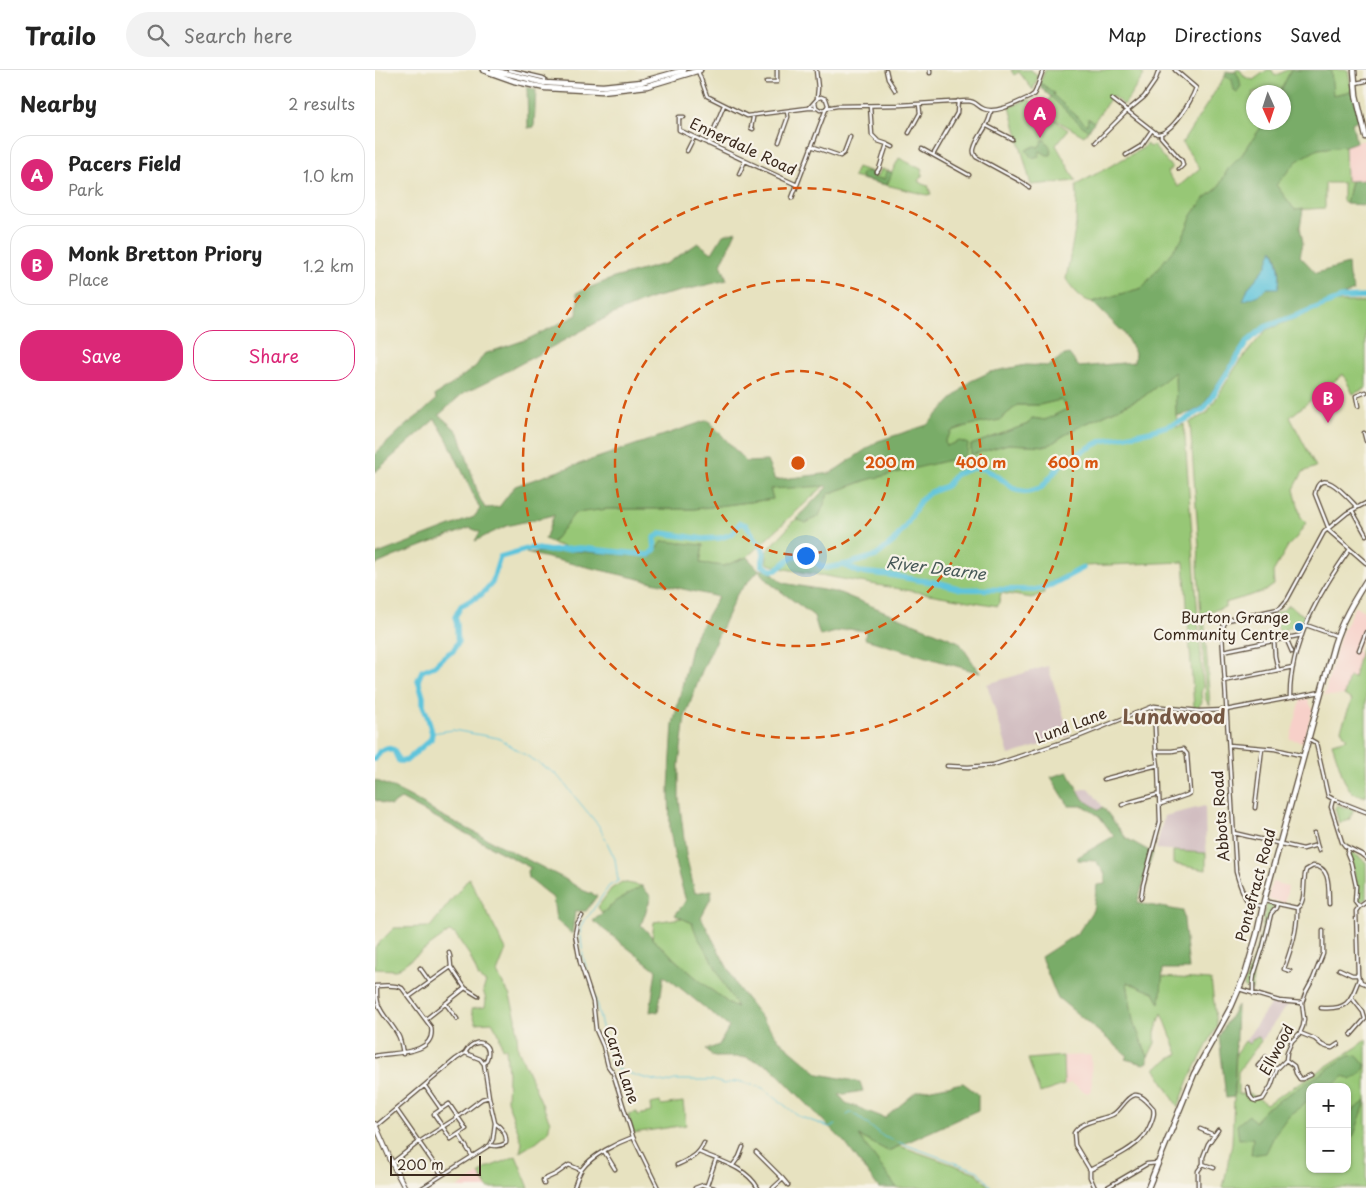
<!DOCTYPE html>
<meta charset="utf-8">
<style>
:root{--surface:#fff;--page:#f2f2f2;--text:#222;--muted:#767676;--line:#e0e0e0;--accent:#db2777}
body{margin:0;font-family:"Playpen Sans",sans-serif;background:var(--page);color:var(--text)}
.controls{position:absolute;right:15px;bottom:15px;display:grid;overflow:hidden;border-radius:10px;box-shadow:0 1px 4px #0004}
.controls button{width:45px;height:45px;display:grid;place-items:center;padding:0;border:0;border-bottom:1px solid var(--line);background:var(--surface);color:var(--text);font:25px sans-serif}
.compass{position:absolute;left:871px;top:15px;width:45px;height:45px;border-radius:50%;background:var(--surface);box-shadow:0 1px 4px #0004;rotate:177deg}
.scale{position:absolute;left:15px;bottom:12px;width:91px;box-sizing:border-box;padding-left:5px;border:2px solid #3b2a1e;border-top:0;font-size:14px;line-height:18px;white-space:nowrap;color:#3b2a1e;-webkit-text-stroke:4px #f7f3e8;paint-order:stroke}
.you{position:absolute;left:430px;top:485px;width:18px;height:18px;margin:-12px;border:4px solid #fff;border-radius:50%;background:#1a73e8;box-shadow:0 0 0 8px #1a73e833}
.badge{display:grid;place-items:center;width:32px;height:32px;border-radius:50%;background:var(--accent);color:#fff;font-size:16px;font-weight:700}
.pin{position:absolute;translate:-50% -41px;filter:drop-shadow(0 1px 2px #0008)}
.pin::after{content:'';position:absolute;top:26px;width:18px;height:15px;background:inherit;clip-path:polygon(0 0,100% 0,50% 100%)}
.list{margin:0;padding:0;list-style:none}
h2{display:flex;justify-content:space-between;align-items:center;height:65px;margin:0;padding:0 20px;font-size:21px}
h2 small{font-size:16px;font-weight:400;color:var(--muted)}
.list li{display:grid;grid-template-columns:32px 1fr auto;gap:15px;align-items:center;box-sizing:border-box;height:80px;margin:0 10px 10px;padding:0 10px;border:1px solid var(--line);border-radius:20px}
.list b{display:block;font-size:19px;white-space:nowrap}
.list p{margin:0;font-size:16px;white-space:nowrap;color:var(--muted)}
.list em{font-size:16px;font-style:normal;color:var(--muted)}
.actions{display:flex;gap:10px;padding:15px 20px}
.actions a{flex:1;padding:11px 0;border:1px solid var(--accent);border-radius:20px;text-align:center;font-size:18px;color:var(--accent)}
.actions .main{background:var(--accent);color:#fff}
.icon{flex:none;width:28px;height:28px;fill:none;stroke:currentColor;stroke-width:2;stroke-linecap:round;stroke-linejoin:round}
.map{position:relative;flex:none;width:991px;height:1118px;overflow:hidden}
header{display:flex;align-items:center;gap:30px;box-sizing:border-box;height:70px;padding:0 25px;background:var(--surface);border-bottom:1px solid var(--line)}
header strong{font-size:24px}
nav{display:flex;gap:28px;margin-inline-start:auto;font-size:18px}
.search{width:350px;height:45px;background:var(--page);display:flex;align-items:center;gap:12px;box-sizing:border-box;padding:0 18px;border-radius:28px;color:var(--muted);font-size:19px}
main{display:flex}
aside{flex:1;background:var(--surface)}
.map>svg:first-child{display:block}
</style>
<header>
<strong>Trailo</strong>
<div class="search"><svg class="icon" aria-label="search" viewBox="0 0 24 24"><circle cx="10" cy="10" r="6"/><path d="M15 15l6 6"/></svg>Search here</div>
<nav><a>Map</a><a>Directions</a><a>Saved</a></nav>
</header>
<main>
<aside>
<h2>Nearby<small>2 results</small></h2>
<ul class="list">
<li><span class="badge">A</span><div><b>Pacers Field</b><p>Park</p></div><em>1.0 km</em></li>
<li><span class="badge">B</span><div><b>Monk Bretton Priory</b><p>Place</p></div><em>1.2 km</em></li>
</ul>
<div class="actions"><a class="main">Save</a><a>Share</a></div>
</aside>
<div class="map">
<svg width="991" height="1118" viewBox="0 0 991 1118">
<rect width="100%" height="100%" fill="#f7f3e8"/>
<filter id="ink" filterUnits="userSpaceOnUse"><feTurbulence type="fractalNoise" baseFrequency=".02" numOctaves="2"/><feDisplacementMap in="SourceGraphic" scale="10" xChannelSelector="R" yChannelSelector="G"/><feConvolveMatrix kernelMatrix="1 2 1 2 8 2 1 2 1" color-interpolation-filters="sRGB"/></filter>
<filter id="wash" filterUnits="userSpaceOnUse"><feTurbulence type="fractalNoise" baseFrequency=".0096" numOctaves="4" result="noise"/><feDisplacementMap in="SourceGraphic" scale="20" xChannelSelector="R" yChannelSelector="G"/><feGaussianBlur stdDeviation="1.12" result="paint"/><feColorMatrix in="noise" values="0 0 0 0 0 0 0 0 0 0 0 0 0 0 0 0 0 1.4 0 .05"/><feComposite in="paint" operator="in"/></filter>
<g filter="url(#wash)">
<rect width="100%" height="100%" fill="#e7e2c0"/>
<path fill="#f7d0c9" d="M991,70V110L971,111L970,76L981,72Z
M980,536L991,542V559L981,581L985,583L979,609L973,607L969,625L956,626L949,625L966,564Z
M932,628L938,640L928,672L915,669L926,629Z
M897,812L913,816L910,834L894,829L893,827Z
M716,985L717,1020L712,1023L696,1013L689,1015L688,986Z
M104,1104L113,1118H82Z"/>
<path fill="#d2bec1" d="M673,596L695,666L634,685L612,614Z
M714,718L728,737L725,740L708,729L704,720Z
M830,736L831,783L781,779L789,746Z
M897,932L913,934L886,971L883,967L874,975L870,971Z"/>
<path fill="#97c776" stroke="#69784a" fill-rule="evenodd" d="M636,0H656L663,6L658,20L644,2L639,5Z
M670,0H763L769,5L749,35L737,26L709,66L681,50L667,38L676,27L664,16Z
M861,0H865L870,7L878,10L892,0H897L900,6L912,0H916L905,22H878V52L889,53L866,86L853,99L843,118L828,130L816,147L807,169L767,218L717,232C706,230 697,218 691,209L701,154L702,127L701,115L768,78L771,74L775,77L778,75L797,98L792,102L803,117L825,98L807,73L850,6L858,10Z
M956,0H973L977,21L957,25Z
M654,29L662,40H666L693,60L681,75L701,111L656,115L635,37Z
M970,76L971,111H976L971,134L968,131V113H950V138L920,140L901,115L921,91L943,79Z
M524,88L548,100L546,103L548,104L543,111L552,116L553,115L556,124L552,125L478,107L482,97C488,100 497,100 500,106H503L506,99L517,102Z
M961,232H991V318L978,324L968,304L915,347L941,397L928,402L919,419L926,448L931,453L921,468L913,476L898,502L899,515L890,521L850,533V537L829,543L835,636L831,630L823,496L824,476L815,352L832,343L864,292L891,260Z
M800,301L802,357L809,354L828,616L826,623L827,632L824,636L826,639L819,638L809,492L709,496L668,516L669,523L657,528L626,523L623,536L410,499L391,493L392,487L391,482L421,449L431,453L444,446L453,424L492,410L585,372L571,377L570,371L577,361L595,355L625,350L642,335H664L685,330L694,338L670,350L657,348L653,354L596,375V384L633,374L673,376L697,360L768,327Z
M450,415L372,487L349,496L325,493L328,475L276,487L200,481L177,473L199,443L232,439H319L398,429L395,419Z
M913,535L931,547L929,553L924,551L921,556L910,559L911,566L907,567L897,544L908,540Z
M991,570V727L977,723L969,710L957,673L972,669L966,659L977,630L969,625L974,607L979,608L986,580Z
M962,735L979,740L974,750L964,753L960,738Z
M798,781L831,783V800L798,794Z
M977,783L984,787L991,792V829L983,833L982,815L975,784Z
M94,808L131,880L122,903L135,926L141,948L143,979L175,1052L173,1062L161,1072L145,1082L147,1073L132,1030L133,1004L131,978H127L124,964L117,952L101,953L96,939L110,937L111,930L108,920L111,913L104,908L95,886L80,864L74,862L21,900L0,899V877L19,858L55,857Z
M247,812L267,816L242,831L227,843L223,837L236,819Z
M893,833L900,835V836L895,845L878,903L877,920L870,918L869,915L886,864L891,835Z
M307,848L317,853C323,867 331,879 338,892C347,907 354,923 363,938L357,936L325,911L298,888L293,882L277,869L279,852Z
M787,907L836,910L842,956L814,1010L803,1037L780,998L803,984L787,943L780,962V973L773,987L758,951L752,912L779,923L785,933Z
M883,967L886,971L863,1002V1024H876C881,1028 887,1030 891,1034L982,977L991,969V1118H848L857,1073L861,984L870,971L874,974L879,968ZM935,1017H972V1099H935Z
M688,986L689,1015L665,1023L653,989Z
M285,1032L286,1035L308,1032L311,1055L258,1063L253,1044L262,1042L263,1045L276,1042L275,1034Z
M483,1065L513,1081L525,1076L602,1103L615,1118H522Z
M141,1086L154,1118H113L104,1104L112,1098Z"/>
<path fill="#79ac67" stroke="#5a6b42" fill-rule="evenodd" d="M916,0H956L958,25L977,21L984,49L977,53L981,72L970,76L943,79L922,91L901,115L920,140L928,139L925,157L928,173L925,186L941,203L973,194L974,207L979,221L890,257L870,271L827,337L817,342L801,346L800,302L768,327L697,360L673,376L633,374L596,385V375L653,354L657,348L670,350L694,338L685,330L664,335H642L625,350L595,355L577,361L570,371L571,376L585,371L593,374L592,383L587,387L492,410L453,424L444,446L431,453L421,449L453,416L395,419L398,429L319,439H232L200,443L177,473L170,469L179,445L131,456L100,471L105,462L95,458L18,487L0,495V485L99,447L105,439L72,369L60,349L0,402V384L31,355L48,342L61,330L60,325L72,318L101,296L109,284L153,269L202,245L203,228L201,223L239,208L293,193L323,173L337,183L348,165L361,161L346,194L352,210L277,228L234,246L112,312L86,325L64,345L81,360L85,366L104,427L110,438L124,437L140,416L333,350L371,392L392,391L400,410L456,403L503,371L552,355L594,312L615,302L651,295L674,296L687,286L694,284L704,297L759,292L760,283L749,263L717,232L767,218L807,169L816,147L828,130L843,118L853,99L866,86L889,53L908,52V22H905ZM899,180C904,191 907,206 903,217L892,218L883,225L873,218L891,197Z
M851,2H861L864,7L866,16L862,22L859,20L857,10L850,6Z
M665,14H667L679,23L678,25L712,55L713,48L719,52L713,61L664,16Z
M152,17L161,20L159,57L153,58Z
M668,70H670C674,74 677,80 676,85H672L665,81L664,86L657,88L651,80L660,76L664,77Z
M492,101L496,103L498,108L510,109V105L513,101L517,103L512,115L487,109L486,104Z
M991,110V135L971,134L976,111Z
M288,471L328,475L325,493L349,496L372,487L384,500H393L408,513L465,523L584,572L605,603L490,569L491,561L473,559L445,566L439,546L396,514L384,500L362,524L327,601L310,647L304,694V728L311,785L320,823L337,820L336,828L326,847L363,918L404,970L444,1004L485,1012L488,1021L464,1025L471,1033L510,1048L541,1022L588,1013L603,1024V1040L513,1081L484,1066L522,1118H504L471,1074L395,996L371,987H339L331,980L344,975L354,957L289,905L283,942L279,941L275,942L281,900L218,851L242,831L267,816L276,827L266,855L277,867V869L293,882L299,889L325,911L357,936L362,937L349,915L338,892L322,866L317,853L300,845L311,831L301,796L295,760L294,718L298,654L318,570L343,527L151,483L200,481L276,487Z
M693,702L708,729L724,740L728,737L751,768L778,783L762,833L808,841L814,899H788L785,934L779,923L752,912L758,951L773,987V992L769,994L750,989L753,986L682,927L666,887L703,863L718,840L722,815L730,814V804L721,791L703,790V787L739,766L724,746L709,736H694L676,707Z
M0,710C21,719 39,727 58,741L190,809L207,820L222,826L211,841H200L197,864L181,850L178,828L153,808L152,801L156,798L26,729L15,736L0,730Z
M862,935L859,1027L851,1028L844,966Z
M982,985L991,995L986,1004L976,1010L970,1006L954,1017H935V1030L914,1045L900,1064L891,1083L876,1085L878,1068L864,1069L862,1055L874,1045L880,1052L889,1040L968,989L974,986Z
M991,1031L979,1065L972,1071V1044Z"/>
<path fill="#5ec4db" stroke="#4c777c" d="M898,179C903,190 907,206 903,218H892L883,225L868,231L873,218L891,197Z"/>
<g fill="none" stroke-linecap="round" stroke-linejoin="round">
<path stroke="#5ec4db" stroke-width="1" d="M57,663L78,660L123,668L181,704L224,756L240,789L243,811L234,816L215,844L209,850L205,859L208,887L216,912L237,997L262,1006L290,1013L300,1010H337L349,1014L363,1011L388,1018L423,1046L454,1057L461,1055
M472,1045L475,1043H478L509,1067L603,1101L617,1118"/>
<path stroke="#5ec4db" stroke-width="5.5" d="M468,495L484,502L515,505L543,510L565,513L586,519L660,520L672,517L708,498
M0,689L5,681L12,678L19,680L24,691H31L56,669L57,663L53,648L48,635V627L43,610L47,601L59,596L71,585L78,581L83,572C81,561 84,558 80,547L86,536L107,524L117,513L125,487L156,478L175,481L204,478L274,485L280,479L279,468L287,463L328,469L345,468L357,464L365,453L371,455L388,479L389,484L387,495L396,500H401L417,487L425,484L430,485L446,496L451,498L473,494L501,486L518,472L530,457L545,431L554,423L571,416L581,404L598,398L609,399L622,406L641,420L653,422L666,418L689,391L727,371L776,361L795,355L809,350L829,339L872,272L890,257L920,246L966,228L991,227"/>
</g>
</g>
<g filter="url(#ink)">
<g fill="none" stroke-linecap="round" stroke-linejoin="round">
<defs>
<path id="street" d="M134,0L168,8L170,9V13
M441,0L443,18L442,28
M511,0L513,9L520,20
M555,0V3
M323,1L332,26L372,46L433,38H442
M391,12H402V0
M981,13L991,11
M737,29L782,64C797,64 816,31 821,18L800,0
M495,36L497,65L503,71L512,74L504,99L502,102
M435,37L443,28L446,27L451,29L453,35L451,39L445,40L441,37L440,32
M451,38L462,36L526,35L592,31C602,31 601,36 609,39C622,44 643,32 655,27L659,24L661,20L668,0
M616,41C615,56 602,66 599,79C598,83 599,83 601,87L647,112L654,117
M309,47H304V60L422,115
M612,56L637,69
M378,59L376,58L378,48V45
M534,63L545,43L544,34
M786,65V67L807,91L808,95L804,99
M404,72L413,47L412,41
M721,72L752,41L769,27L780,11L784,0
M333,74L349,35
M512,74L518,77
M436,76L465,86L469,83L475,67
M547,79L594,105
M312,81L319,67
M558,85L582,43L583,31
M751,85L766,76L777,60
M364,104L370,91
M417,128L451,39
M983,336L981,326L991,322
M989,363L991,371
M977,440L991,465
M953,457L940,424C945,393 973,428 982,437
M952,459L991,493
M931,555L962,566
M911,568L917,582
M899,571L900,586L903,600
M984,580L991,562
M848,581L927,565
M849,611L918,597
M915,628C914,574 945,521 975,479
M934,669L941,673L953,726L958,729L991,742
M854,675L900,679L929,686
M781,681H797L808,679L812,684L815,723L812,725L786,734
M572,696L593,697L618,695L700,668L779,636L824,641L851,640L946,622
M729,709L783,695
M747,735L755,732L784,724
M880,738L887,678
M859,763L928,779L942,775L939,763
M942,775L944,781
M974,778L986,784L991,788
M766,828L768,815L785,752L783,695L781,681L779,636
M889,831L922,838
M887,836L873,834L865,815L861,802L847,563L849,554L853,550L903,539L906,537L912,530L949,462L972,443L991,433
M984,837L991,832
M922,838C932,832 927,812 931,800L938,796C957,796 953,821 954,834
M207,846L202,854L200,864L205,892L218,932L221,960L228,976L233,996L238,1003L258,1067L283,1118
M74,883L75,886L76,897
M45,898L55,912
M964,899L977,905H983
M915,901L909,899C916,879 923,859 922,838
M985,909L986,912L991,914
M0,916C9,916 19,914 27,918L56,957C62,986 16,982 0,986
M2,916C0,943 12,945 23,965C26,970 27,978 28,984
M90,918L103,926
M864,919L904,931L927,933
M878,924V912L879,905L888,877L896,844L901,838L902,834
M34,927L76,897L90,918L51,949
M71,934L82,949
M946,938C973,940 975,932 984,909L983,905L981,841L984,837L980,832L981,816L976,793L972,783L974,778L970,776L967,772L956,737L958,729
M907,963L917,971
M925,963L940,969L947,975L952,977L957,978L963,974
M976,965L990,949L988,942L977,928
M904,967L909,959
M90,983C101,963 122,975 109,994
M911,990L919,996L921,1003L925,1009H927L936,1005
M887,991L902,999
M883,996L891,987
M50,1016L66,1039
M873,1017L875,1026L878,1030L881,1031L888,1029L896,1016L902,999L911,990L912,982L917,971L925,963L928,956L929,949L927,933L931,922L938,909L948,884V860
M74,1034L91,1059L76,1069L59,1044Z
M21,1039L67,1105
M1,1056L81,989L90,983L105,989L109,994L114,1027L120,1053L118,1069L115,1075L47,1118
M825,1059L839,1065
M84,1065L97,1086
M115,1075C121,1077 126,1076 131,1073C132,1065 127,1058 120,1053
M229,1081L240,1099
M324,1082C345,1091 371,1097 383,1118
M381,1082L408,1109
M17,1093L44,1072L83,1047L107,1029L114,1027
M828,1094L839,1098
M302,1095C315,1089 323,1086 329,1073
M358,1095L364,1087L368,1077
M715,1100C731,1091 756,1081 768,1067C772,1063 774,1058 776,1053C778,1047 780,1044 778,1038C774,1034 767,1024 760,1025C750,1027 746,1041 737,1045C725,1050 706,1051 699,1063L700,1075L715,1100V1107L720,1118
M169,1114L168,1110L181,1104L194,1095L206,1100
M332,1115L341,1089
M199,1118C201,1112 203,1105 207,1099C217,1085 242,1073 258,1067
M320,1118L328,1115L339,1118
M398,1118L408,1109L413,1115
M731,1118L772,1094L783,1093
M823,1118V1101L828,1094V1087L833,1074L843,1060"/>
<path id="secondary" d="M0,1054L17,1093L30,1118"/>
<path id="highway" d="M108,0L139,11L170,18L227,21L272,16L325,0
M118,0L170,13L228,16L266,12L309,0
M979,0L981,25L991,67
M773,1118L819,1004L856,937L871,902L882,864L889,831L959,575C966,552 978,532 991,511"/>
</defs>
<use href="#street" stroke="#554636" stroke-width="5"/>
<use href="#secondary" stroke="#554636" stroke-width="6"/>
<use href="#highway" stroke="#554636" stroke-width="7"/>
<use href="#street" stroke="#fff" stroke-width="2.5"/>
<use href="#secondary" stroke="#fff" stroke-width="4"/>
<use href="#highway" stroke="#fff" stroke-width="4.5"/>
</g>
</g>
<g fill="none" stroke="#d7540e" stroke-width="2.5" stroke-dasharray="9 6">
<circle cx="423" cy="393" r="92"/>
<circle cx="423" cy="393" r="183"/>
<circle cx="423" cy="393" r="275"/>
</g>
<circle fill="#1f6fb2" stroke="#f7f3e8" stroke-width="2" cx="924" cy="557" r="5"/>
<g text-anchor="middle" stroke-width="4.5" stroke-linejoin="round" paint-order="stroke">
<g font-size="15" fill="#3b2a1e" stroke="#f7f3e8">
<text transform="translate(368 77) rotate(25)" y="5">Ennerdale Road</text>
<text transform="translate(696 656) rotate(-21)" y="5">Lund Lane</text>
<text transform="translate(846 746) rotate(-94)" y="5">Abbots Road</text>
<text transform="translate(881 815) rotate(-75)" y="5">Pontefract Road</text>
<text transform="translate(902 980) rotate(-62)" y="5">Ellwood</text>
<text transform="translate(246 995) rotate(71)" y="5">Carrs Lane</text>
</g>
<g font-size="15" fill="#3b2a1e" stroke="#f7f3e8" text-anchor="end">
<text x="914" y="553">Burton Grange<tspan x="914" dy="17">Community Centre</tspan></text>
</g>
<g font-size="16" font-style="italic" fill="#465857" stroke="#f7f3e8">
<text transform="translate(561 498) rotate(7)" y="6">River Dearne</text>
</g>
<g font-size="20" font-weight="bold" fill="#765843" stroke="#f7f3e8">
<text x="799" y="654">Lundwood</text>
</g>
</g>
<circle cx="423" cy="393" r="8" fill="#d7540e" stroke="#f7f3e8" stroke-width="2.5"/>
<g font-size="15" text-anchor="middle" font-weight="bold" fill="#d7540e" stroke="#f7f3e8" stroke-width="4.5" stroke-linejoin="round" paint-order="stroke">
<text x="515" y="398">200 m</text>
<text x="606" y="398">400 m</text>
<text x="698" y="398">600 m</text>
</g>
</svg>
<div class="controls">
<button>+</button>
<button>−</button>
</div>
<svg class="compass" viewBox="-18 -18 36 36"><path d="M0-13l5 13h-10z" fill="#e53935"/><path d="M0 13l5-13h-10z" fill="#767676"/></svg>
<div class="scale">200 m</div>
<div class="you"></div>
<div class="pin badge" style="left:665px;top:68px">A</div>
<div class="pin badge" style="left:953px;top:353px">B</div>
</div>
</main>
